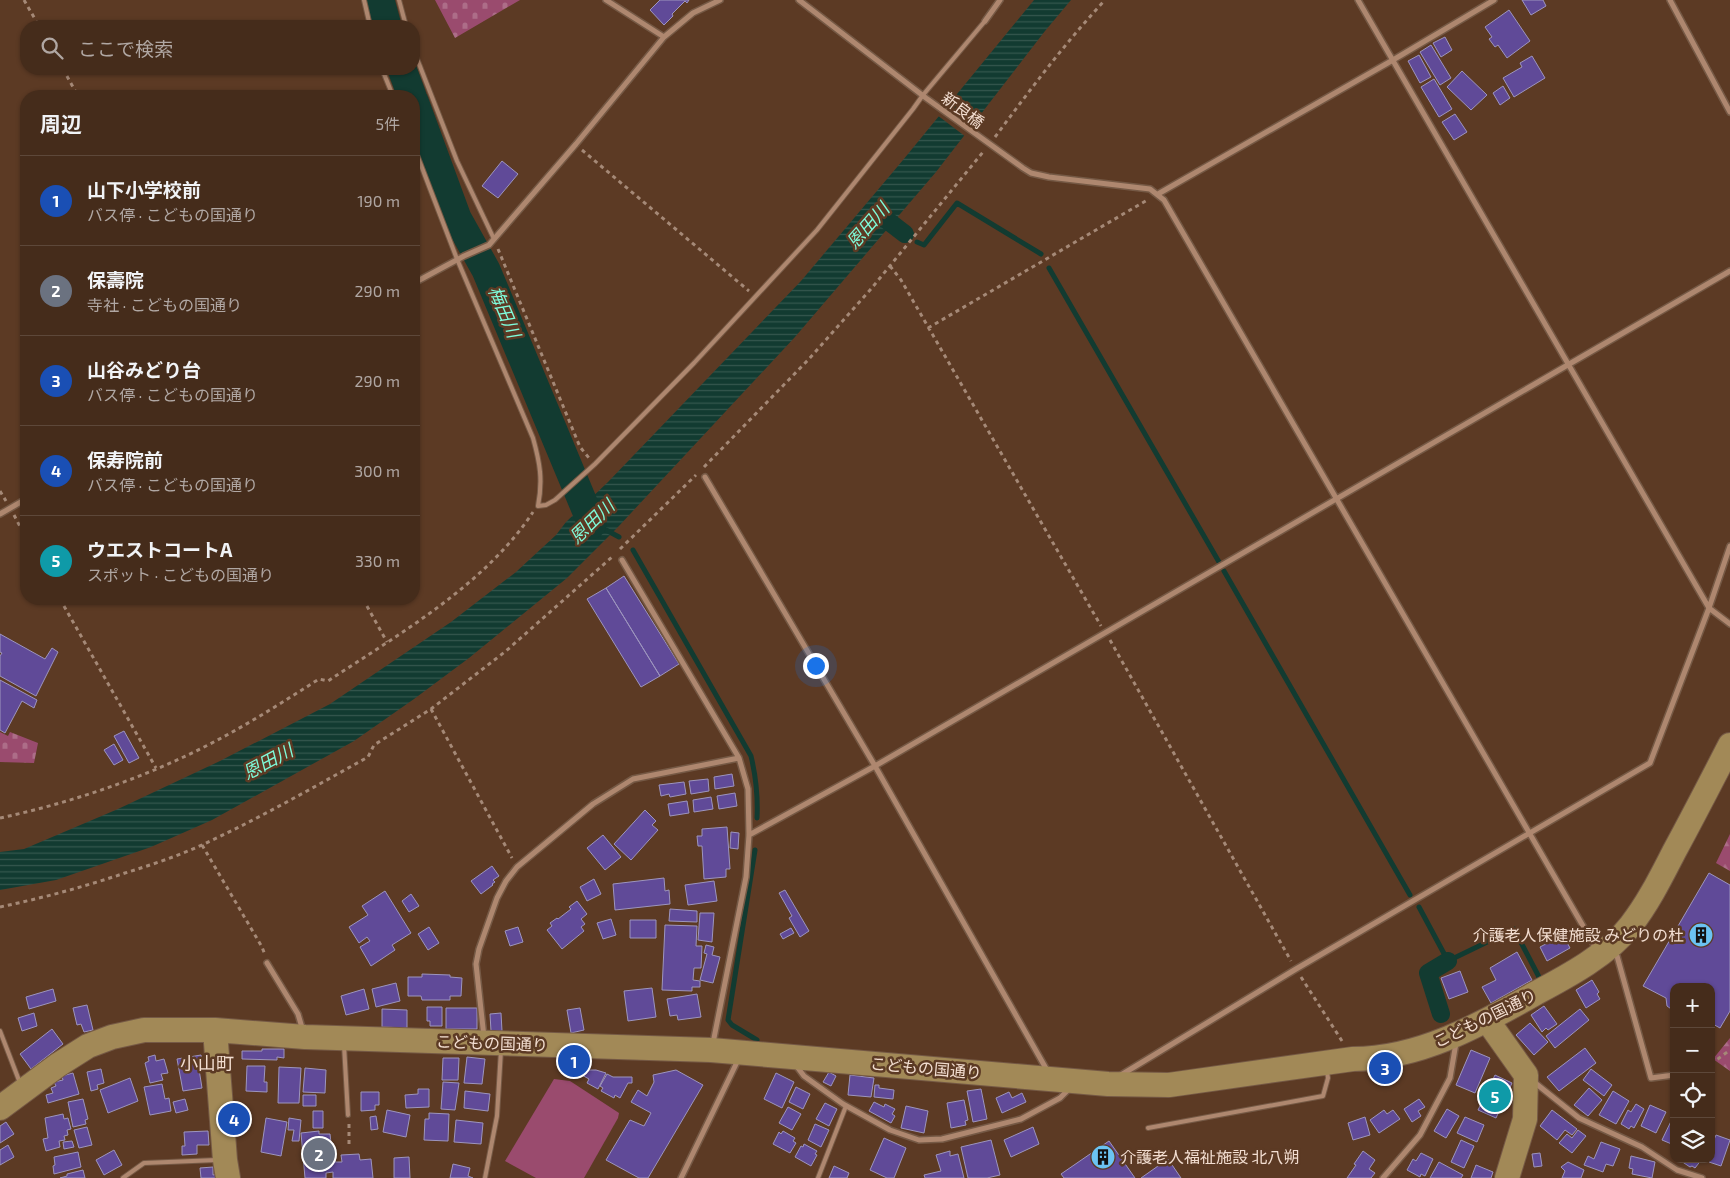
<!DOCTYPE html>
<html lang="ja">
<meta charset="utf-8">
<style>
:root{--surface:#452c1b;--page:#4c3424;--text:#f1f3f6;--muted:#b0a7a3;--line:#5d483a;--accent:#bca0f2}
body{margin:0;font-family:"Exo 2","Noto Sans JP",sans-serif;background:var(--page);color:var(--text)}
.controls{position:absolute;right:15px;bottom:15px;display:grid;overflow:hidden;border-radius:10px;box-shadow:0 1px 4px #0004}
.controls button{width:45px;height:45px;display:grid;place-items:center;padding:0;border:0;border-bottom:1px solid var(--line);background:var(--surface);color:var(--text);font:25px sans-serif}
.you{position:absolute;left:815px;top:665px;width:18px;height:18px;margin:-12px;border:4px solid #fff;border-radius:50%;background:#1a73e8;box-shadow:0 0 0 8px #1a73e833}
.badge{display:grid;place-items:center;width:32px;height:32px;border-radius:50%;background:var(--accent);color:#fff;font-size:16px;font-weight:700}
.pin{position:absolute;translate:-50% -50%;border:2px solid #fff;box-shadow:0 1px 5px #0006}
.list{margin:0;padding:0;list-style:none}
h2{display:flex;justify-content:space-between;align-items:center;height:65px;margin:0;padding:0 20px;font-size:21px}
h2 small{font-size:16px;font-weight:400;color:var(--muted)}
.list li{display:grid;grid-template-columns:32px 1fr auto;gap:15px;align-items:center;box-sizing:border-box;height:90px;padding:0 20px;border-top:1px solid var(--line)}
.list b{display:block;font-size:19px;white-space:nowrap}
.list p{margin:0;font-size:16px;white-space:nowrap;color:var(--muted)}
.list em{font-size:16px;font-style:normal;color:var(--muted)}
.icon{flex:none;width:28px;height:28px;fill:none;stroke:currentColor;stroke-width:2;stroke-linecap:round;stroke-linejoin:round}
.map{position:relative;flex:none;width:1730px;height:1178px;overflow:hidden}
.search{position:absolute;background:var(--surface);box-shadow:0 1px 4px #0004;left:20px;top:20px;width:400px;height:55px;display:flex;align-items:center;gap:12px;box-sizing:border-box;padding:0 18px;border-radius:20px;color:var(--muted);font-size:19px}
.panel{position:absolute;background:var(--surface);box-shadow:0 1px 4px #0004;left:20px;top:90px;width:400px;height:515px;border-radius:20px}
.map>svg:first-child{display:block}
</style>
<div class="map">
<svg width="1730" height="1178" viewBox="0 0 1730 1178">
<defs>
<pattern id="forest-firs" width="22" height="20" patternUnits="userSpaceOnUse" patternTransform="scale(1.25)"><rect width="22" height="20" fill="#9a4b6e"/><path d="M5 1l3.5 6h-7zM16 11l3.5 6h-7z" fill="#ad6d88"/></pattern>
<pattern id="cemetery-stones" width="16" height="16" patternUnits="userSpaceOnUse" patternTransform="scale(1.25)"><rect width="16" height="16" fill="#9a4b6e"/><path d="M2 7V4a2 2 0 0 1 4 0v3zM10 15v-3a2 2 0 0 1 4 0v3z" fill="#ad6d88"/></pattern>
<pattern id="water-rules" width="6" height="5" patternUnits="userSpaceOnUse" patternTransform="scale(1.25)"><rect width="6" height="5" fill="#123b31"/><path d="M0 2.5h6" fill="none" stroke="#35574e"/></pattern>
</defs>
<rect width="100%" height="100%" fill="#5c3a24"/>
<path fill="#9a4b6e" d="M554,1079L570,1081L619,1113L618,1118L584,1178H536L505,1161Z"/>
<path fill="url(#forest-firs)" d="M1730,834V871L1716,863Z
M1730,1038V1071L1713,1059Z"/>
<path fill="url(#cemetery-stones)" d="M435,0H520L455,38Z
M0,732L8,736L10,732L38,743L34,763L0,762Z"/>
<path fill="url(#water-rules)" d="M1034,0H1071L1045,31L936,172L795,337L618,527L567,578L469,658L414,699L354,741L212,820L151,847L56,880L0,890V852L24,849L118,809L220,761L330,704L451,622L516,572L556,535L566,522L608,482L801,281L903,160Z"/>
<path fill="#5c3a24" d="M946,104L975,125L966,137L937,115Z"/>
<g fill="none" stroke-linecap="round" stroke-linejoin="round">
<path stroke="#123b31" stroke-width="5" d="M917,242L924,245L957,203L1041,254
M1049,268L1219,562
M606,530L619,537
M633,550L751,756C756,777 758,797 757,818
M1224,571L1410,895
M755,850L728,1020L732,1025L757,1040
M1419,907L1448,961L1514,929L1539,977"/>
<path stroke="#123b31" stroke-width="18" d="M879,214L905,234
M1441,1014L1428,973L1448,961"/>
<path stroke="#123b31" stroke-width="29" d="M380,0L387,26
M402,69L412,96
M414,101L457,218L486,270L592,524"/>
</g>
<path fill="#604a98" stroke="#9d95be" d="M660,0H689L687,3L685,1L672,14L673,16L664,25L650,10Z
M1522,0H1543L1546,6L1531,15Z
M1509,10L1530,41L1507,58L1498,45L1495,47L1489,39L1492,37L1485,27Z
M1445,37L1452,50L1441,57L1433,43Z
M1431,45L1451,78L1440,85L1420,52Z
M1419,55L1431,77L1420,83L1408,61Z
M1532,56L1545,78L1514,97L1503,78L1522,67L1520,63Z
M1462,71L1487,95L1471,110L1447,87Z
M1434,79L1452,109L1439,117L1421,87Z
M1503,86L1510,98L1500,105L1493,93Z
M1455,114L1467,132L1454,140L1442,122Z
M502,161L518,174L498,198L482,186Z
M624,576L679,664L660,676L606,588Z
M606,588L660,676L641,687L587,599Z
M0,634L45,659L52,648L58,652L36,696L0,676V656L2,653L0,652Z
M0,680L37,700L34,708L22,701L5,733L0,730Z
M124,731L139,758L129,763L114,736Z
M114,744L123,760L114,765L104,750Z
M732,774L734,786L715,789L714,777Z
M708,779L709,791L691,794L689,781Z
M684,782L686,794L670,797L669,794L661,796L659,785Z
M735,793L737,806L719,809L717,796Z
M711,797L713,809L694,812L693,800Z
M687,801L689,813L670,816L668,804Z
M645,810L656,821L652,825L658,830L631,860L614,844Z
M727,827L730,869H726V877L704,879L702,846H698L697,836H702V829Z
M731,832L739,833L738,849L730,848Z
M603,835L621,857L605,870L587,848Z
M492,866L499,876L493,880L495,882L492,884L493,885L481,894L471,881Z
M1709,873L1730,885V1011L1720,1028L1711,1023V987H1674V1011L1667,1006L1666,998L1643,986Z
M664,878L665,891L669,890L670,904L615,910L613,884Z
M594,879L601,894L587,901L580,887Z
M714,881L717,901L688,905L685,885Z
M785,890L809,931L800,937L789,918L792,916L779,893Z
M385,891L411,933L392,945L395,950L371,966L360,947L370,941L367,937L359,943L349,927L368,915L362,906Z
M411,894L419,906L409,912L402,901Z
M577,901L587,914L581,919L585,924L581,927L584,931L562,949L547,930L552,926L550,923L557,918L558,919L571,909L569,907Z
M670,909L697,911V922L669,921Z
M700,913H714L712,942L698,940Z
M611,919L616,935L603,939L597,923Z
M630,920H656V938H630Z
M665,925L697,926L696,946H702L701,968H694L693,980L700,981V987H692V991L662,990Z
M429,927L439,943L428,950L418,934Z
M518,927L523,942L510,946L505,931Z
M791,928L794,933L783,939L780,934Z
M1563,935L1570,948L1547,961L1540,947Z
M706,945L714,947L712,955L720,957L713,983L700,980L707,954L704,953Z
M1517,952L1532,980L1491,1003L1482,987L1496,980L1490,968Z
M1460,971L1468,992L1449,999L1441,978Z
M422,974L450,975V977L462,978L461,996H450V1000H422L421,996H408V977H422Z
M1592,980L1599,992L1597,994L1600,999L1586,1008L1576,990Z
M396,983L400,1001L376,1007L372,989Z
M652,988L656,1017L628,1021L624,991Z
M53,989L56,1001L29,1009L26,997Z
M364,989L369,1009L346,1015L341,996Z
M697,994L701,1017L678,1020L677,1015L670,1016L667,999Z
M87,1005L93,1030L84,1032L81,1024L77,1025L73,1008Z
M1544,1006L1557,1024L1548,1030L1546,1028L1542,1032L1531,1015Z
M427,1007H442V1026H430V1021H427Z
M446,1008H477V1029H446Z
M580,1008L584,1030L571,1033L567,1010Z
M382,1009L407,1010V1028L382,1027Z
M1580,1009L1589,1020L1555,1048L1546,1036Z
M34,1013L37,1026L22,1031L18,1018Z
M501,1013L502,1031H491L490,1014Z
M1530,1023L1548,1042L1534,1055L1516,1035Z
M52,1029L63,1044L31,1069L20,1054Z
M1585,1048L1596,1063L1559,1091L1547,1077Z
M262,1049H284V1058L277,1057V1060L242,1059V1051H262Z
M1471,1050L1490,1058L1475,1093L1456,1085Z
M155,1055L156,1061L164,1059L168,1073L161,1074L163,1080L150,1083L145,1063L149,1061L148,1057Z
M201,1055L202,1063H198L202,1088L183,1091L177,1059Z
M467,1057L485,1059L482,1084L464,1083Z
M443,1058H459L458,1080H442Z
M567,1058H580V1063H567Z
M247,1066H265L264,1082H267V1092L246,1091Z
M279,1067L301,1068L299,1103H278Z
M305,1068L326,1070L325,1093L303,1092Z
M101,1069L104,1083L97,1085L98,1089L91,1091L87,1072Z
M1591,1069L1612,1085L1604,1096L1583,1080Z
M582,1070H596L606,1073L598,1089L587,1083L589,1079L580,1074Z
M676,1070L703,1085L648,1178H639L606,1160L630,1120L644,1126L651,1113L631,1102L638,1090L647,1096L654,1082L653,1075Z
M829,1072L836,1076L831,1086L823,1082Z
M73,1073L79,1094L48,1103L46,1095L53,1093L51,1088L56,1086L54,1082L63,1080L62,1076Z
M776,1073L794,1082L782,1108L764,1099Z
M607,1074L613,1077H632V1083H628L620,1098L615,1095L614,1098L601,1091L603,1088L600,1086Z
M850,1075L874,1078L871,1097L848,1095Z
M1495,1075L1512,1083L1496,1118L1478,1110Z
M130,1078L138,1101L108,1113L100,1090Z
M443,1082L459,1083L455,1110L441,1109Z
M162,1084L165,1099L169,1098L171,1111L150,1115L144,1087Z
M875,1085H879V1088L894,1090L893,1099L874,1097Z
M796,1087L810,1094L803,1109L789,1102Z
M1589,1088L1602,1100L1588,1116L1574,1105Z
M418,1089H429V1107L406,1108L405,1095L418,1094Z
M981,1089L987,1119L973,1122L967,1091Z
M465,1091L490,1094L488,1111L464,1108Z
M1613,1091L1629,1101L1616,1124L1599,1115Z
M361,1092H379V1105H375V1110L361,1111Z
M1009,1092L1012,1098L1022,1093L1026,1102L1002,1113L996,1098Z
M303,1095H316V1106H303Z
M83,1099L88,1119L85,1120L86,1124L73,1127L68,1102Z
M185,1099L188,1110L176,1113L173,1102Z
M1419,1099L1425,1107L1418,1111L1421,1116L1412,1122L1404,1109Z
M964,1100L968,1120L965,1121L966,1125L951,1128L947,1103Z
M874,1102L884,1107L885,1104L895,1109L892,1114L895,1116L891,1123L869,1111Z
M825,1103L837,1109L829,1126L816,1119Z
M1636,1104L1644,1109L1634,1128L1631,1126L1629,1129L1621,1124L1628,1110L1631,1112Z
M1650,1105L1666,1112L1656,1133L1641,1126Z
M906,1106L928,1111L924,1133L901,1128Z
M788,1107L801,1114L792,1130L779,1123Z
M1447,1109L1459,1116L1446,1138L1434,1131Z
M387,1110L410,1115L406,1137L383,1132Z
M1384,1110L1387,1114L1393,1110L1400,1119L1379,1133L1370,1120Z
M1552,1110L1577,1129L1572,1135L1565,1130L1557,1140L1540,1126Z
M313,1111H323V1128H313Z
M429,1113L449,1114L448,1141L424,1140L425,1119H429Z
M63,1114L64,1119L68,1118L71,1129L67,1130L68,1135L64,1136L65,1140L59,1141L60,1147L46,1151L43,1139L48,1138L45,1118Z
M1674,1115V1145L1662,1140Z
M376,1116L378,1129L371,1130L370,1117Z
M1365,1117L1370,1135L1353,1140L1348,1123Z
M1465,1117L1484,1125L1477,1142L1457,1133Z
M266,1118L287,1122L281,1156L261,1152Z
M289,1118L301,1120L299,1141H292L294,1130H288Z
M456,1120L483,1123L481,1144L454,1142Z
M6,1122L14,1134L0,1143V1126Z
M815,1124L829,1130L821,1147L808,1140Z
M87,1127L92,1145L79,1148L74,1130Z
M1033,1127L1039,1144L1011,1157L1004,1140Z
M1578,1130L1586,1136L1572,1153L1559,1143L1567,1134L1572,1138Z
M208,1131L209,1145H197V1154L182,1155V1146H185L184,1132Z
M319,1131V1134H330L331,1143H333L335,1162H342L341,1155L359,1154L360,1160L371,1159L373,1178H333V1172L326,1173V1178H305L301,1133Z
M783,1131L795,1138L793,1141L796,1143L790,1153L773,1144L779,1132L781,1134Z
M1716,1135L1730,1140L1721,1166L1709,1162L1713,1151L1711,1150V1147Z
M884,1138L906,1148L894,1178H887L870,1170Z
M991,1140L1000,1175L987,1178H968L961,1147Z
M1461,1140L1474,1146L1464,1168L1451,1162Z
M72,1141L74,1147L64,1149L63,1142Z
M1109,1141L1135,1178H1064L1061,1174Z
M1601,1142L1620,1149L1613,1166L1606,1164L1603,1172L1584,1165L1588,1156L1594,1159Z
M804,1144L817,1151L815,1154L817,1155L811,1166L795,1157L801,1146L803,1147Z
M8,1145L14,1157L0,1165V1150Z
M114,1150L122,1165L104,1175L96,1160Z
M950,1151V1156L958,1154L964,1178H925L924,1175L941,1171L936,1155Z
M1363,1151L1375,1160L1369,1169L1375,1173L1371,1178H1347L1356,1165L1354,1164Z
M78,1152L81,1167L54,1174L53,1166L55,1165L54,1157Z
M1421,1153L1433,1159L1425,1176L1421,1174L1420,1177L1407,1170L1413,1159L1416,1161Z
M1540,1153L1542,1166L1534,1167L1532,1154Z
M1631,1156L1655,1162L1652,1178L1632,1174L1633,1169L1629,1168Z
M409,1157L410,1178H394V1158Z
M1168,1159L1181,1178H1141Z
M1678,1159H1702L1695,1168L1692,1166L1690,1167Z
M1439,1162L1463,1175L1461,1178H1430Z
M1568,1162L1584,1170L1581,1178H1562L1565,1171L1561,1167Z
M453,1164L470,1168L468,1176L473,1178H450Z
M1476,1165L1493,1172L1491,1178H1471Z
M834,1166L849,1173L847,1178H829Z
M213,1167V1175L218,1174V1178H201L200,1168Z
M83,1170L85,1178H60L67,1176V1174Z"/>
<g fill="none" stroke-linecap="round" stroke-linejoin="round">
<defs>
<path id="lane" d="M364,0L370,26
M399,0L406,26
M414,51L457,161L494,239
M382,69L393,96
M414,147L457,259L533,438C540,463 543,480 538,506L546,505L555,500L595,464L694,363L817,230L913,109L923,95L985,21
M0,1031L20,1083
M344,1045L348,1115
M1148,1128L1323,1096L1328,1078L1327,1072
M123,1178L144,1163L217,1160
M485,1178L497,1116L501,1050
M818,1178L846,1106"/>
<path id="street" d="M606,0L664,37
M799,0L926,98L1023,168L1031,173L1049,177L1150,189L1164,200L1594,945L1599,948
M1358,0L1709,608L1730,624
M1670,0L1730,112
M985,21L1000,0
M1158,194L1393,60L1494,0
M414,283L464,256L489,245L576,144L664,37L693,13L720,0
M705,477L875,766L1048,1072
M0,514L26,499
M622,560L739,758L748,789L749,835L746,877L713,1043
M749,835L875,766L1730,271
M1611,954L1617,956L1651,1078L1674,1075
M267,963L298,1014L303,1031
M484,1037L476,964L479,949L497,898L506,881L517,867L593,804L633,779L739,758
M795,1064L804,1076L843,1104L890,1130L919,1140L942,1139L1021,1119L1060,1098L1069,1089
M1121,1075L1296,969L1650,763L1709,608L1730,546
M1534,1082L1579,1118L1642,1147L1677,1170L1702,1178
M681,1178L739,1058
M1383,1178L1420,1135L1450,1078L1456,1043"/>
<path id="secondary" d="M1487,1020L1526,1075L1525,1119L1507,1178
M215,1030L225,1160L228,1178
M0,1108L58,1065L88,1046L112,1037L144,1030H215L305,1037L711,1050L1108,1084L1169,1085L1353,1059C1419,1059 1480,1025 1536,993C1568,976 1609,954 1631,925C1649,902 1662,875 1675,850C1694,815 1712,780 1730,745"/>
</defs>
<use href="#lane" stroke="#755945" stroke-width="6"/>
<use href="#street" stroke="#755945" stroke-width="8"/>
<use href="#secondary" stroke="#755945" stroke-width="26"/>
<path stroke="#a58977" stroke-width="3" stroke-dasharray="4 4" stroke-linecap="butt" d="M24,0L39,26
M63,69L78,96
M995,137C1030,90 1065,43 1105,0
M582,150L749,291
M498,249L580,447L589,458
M890,266L901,280L1101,626
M928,328L1149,199
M704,467L808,360L871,289L983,152
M0,491L6,501
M14,515L26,538
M620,549L696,475
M60,599L156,768
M363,599L387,642
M1110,640L1291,961
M431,709L512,858
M0,818C70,803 144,778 208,745C247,725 283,702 319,679L328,681C399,634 485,585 533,512
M202,845L262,947L265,955
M0,907C42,898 84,887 125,873C151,865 178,856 204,844C260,818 314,787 368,757L374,745L431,709L506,651L612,557
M1301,977L1342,1041
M1711,1064L1730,1050
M349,1124V1146"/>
<use href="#lane" stroke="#ae876f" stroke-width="4"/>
<use href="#street" stroke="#ae876f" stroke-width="5"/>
<use href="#secondary" stroke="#a28957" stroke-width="24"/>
</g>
<defs>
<symbol id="building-disc" viewBox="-11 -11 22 22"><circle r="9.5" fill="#6bc3f2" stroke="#5c3a24"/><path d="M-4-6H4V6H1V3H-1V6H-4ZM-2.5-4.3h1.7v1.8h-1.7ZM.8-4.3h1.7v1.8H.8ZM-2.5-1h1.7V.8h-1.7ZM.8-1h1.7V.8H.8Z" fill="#111"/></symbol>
</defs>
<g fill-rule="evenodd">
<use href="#building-disc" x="1687" y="921" width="28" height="28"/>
<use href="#building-disc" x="1089" y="1143" width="28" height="28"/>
</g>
<g text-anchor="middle" stroke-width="5" stroke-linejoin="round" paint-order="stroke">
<g font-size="16" fill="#f2ddd0" stroke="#5c3a24">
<text transform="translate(963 110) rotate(37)" y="6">新良橋</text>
<text transform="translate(1485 1018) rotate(-26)" y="6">こどもの国通り</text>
<text transform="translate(492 1043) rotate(2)" y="6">こどもの国通り</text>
<text transform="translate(926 1068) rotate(5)" y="6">こどもの国通り</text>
</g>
<g font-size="16" fill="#f2ddd0" stroke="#5c3a24" text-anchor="end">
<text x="1684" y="941">介護老人保健施設 みどりの杜</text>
<text x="1120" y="1163" text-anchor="start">介護老人福祉施設 北八朔</text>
</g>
<g font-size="18" font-style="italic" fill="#7efbda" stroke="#5c3a24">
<text transform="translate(868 226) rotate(-49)" y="6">恩田川</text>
<text transform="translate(504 312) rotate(67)" y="6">梅田川</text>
<text transform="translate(592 522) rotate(-44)" y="6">恩田川</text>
<text transform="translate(268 762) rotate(-28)" y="6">恩田川</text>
</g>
<g font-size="18" fill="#f2ddd0" stroke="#5c3a24">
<text x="207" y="1070">小山町</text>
</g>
</g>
</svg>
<div class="controls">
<button>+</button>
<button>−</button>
<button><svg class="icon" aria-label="locate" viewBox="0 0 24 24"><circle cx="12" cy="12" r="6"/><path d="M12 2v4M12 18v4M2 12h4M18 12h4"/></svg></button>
<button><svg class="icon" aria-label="layers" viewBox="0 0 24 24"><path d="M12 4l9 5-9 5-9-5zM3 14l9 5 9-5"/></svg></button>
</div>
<div class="you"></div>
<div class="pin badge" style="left:574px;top:1061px;background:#1a4fb4">1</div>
<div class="pin badge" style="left:319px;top:1154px;background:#6b7280">2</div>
<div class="pin badge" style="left:1385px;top:1068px;background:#1a4fb4">3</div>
<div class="pin badge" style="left:234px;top:1119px;background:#1a4fb4">4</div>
<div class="pin badge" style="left:1495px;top:1096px;background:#0f9aa8">5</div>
<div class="search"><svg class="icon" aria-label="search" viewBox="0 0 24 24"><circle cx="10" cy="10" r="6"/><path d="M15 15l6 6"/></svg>ここで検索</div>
<section class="panel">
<h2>周辺<small>5件</small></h2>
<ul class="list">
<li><span class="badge" style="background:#1a4fb4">1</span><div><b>山下小学校前</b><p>バス停 · こどもの国通り</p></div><em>190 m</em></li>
<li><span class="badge" style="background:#6b7280">2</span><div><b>保壽院</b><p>寺社 · こどもの国通り</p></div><em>290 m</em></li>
<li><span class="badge" style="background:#1a4fb4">3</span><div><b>山谷みどり台</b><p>バス停 · こどもの国通り</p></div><em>290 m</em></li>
<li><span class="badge" style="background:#1a4fb4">4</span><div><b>保寿院前</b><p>バス停 · こどもの国通り</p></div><em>300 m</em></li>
<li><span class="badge" style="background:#0f9aa8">5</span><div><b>ウエストコートA</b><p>スポット · こどもの国通り</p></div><em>330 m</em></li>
</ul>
</section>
</div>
